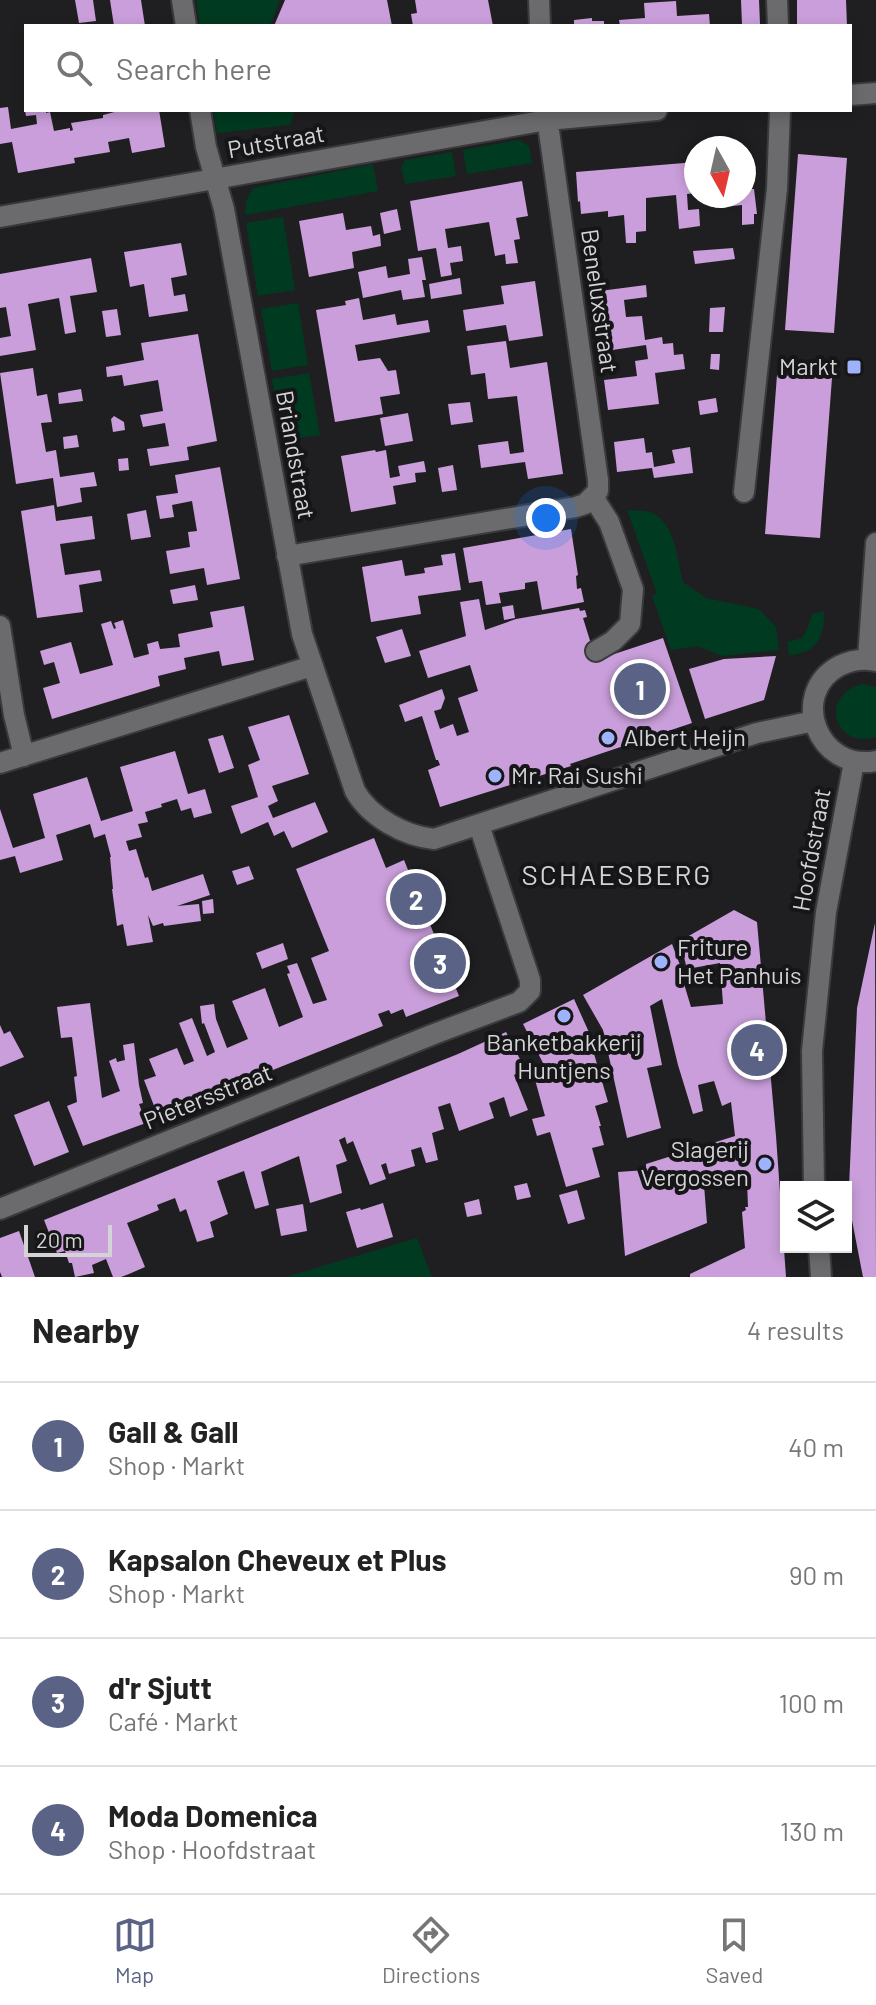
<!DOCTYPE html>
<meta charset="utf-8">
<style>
:root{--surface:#fff;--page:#f6f6f6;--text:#222;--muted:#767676;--line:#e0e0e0;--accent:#5a6385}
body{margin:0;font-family:Barlow,sans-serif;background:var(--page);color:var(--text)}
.controls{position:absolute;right:24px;bottom:24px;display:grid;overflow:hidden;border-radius:0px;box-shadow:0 4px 12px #0003}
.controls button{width:72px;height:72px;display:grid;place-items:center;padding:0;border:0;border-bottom:2px solid var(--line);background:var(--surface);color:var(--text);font:40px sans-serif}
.compass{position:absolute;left:684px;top:136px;width:72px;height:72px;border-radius:50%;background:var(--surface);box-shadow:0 4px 12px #0003;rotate:172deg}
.scale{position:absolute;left:24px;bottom:20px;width:88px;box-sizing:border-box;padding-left:8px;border:4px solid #d4d4d6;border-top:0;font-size:22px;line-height:28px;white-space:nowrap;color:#d4d4d6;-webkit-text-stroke:6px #161618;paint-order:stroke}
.you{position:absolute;left:546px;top:518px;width:28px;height:28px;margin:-20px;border:6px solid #fff;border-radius:50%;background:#1a73e8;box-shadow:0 0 0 12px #1a73e833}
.badge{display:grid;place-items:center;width:52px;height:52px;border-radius:50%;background:var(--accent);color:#fff;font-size:26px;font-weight:700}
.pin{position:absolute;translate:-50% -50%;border:4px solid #fff;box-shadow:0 2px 8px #0006}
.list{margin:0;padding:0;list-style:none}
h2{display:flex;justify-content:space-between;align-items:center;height:104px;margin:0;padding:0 32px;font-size:34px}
h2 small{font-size:26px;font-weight:400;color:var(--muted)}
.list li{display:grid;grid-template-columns:52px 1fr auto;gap:24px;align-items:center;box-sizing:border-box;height:128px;padding:0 32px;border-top:2px solid var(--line)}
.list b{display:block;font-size:30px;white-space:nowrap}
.list p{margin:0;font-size:26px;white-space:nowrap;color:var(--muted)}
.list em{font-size:26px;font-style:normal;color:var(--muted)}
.icon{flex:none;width:44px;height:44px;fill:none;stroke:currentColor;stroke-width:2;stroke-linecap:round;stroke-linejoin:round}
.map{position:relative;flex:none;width:876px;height:1277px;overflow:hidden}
.search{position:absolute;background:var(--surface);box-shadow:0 4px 12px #0003;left:24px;right:24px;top:24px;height:88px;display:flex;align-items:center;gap:20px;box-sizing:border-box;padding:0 28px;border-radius:0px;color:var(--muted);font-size:30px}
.sheet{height:616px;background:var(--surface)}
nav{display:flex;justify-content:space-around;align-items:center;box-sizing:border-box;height:112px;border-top:2px solid var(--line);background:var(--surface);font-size:22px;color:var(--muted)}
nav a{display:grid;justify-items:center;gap:4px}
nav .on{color:var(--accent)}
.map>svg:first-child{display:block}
</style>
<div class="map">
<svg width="876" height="1277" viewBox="0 0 876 1277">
<rect width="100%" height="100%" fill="#1f1f21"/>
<path fill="#003a20" d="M196,0H280L270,26H200Z
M213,110H295L290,125L217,133Z
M518,140L529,146L532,163L467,174L463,150Z
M452,152L456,176L405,184L401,167L405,160Z
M373,164L378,191L245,215L246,201L253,188Z
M283,217L295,290L258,296L246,223Z
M298,303L308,365L272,371L261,309Z
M309,373L320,435L283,441L272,379Z
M627,510C634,511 645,510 652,513C676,524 677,560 683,582L706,598L759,609L776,627L779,650L722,656L697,646L671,650L652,596L657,594Z
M824,611C825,637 816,654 789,655L787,642L802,638L808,627L812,614Z
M862,684L876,687V737C834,750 819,695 862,684Z
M417,1238L432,1277H285Z"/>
<path fill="#c99eda" d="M75,0H93L96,21L79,23Z
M110,0H141L145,26H114Z
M285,0H387L392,26H274Z
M415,0H488L493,26H413L411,14L417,13Z
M741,0H759L760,24L742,25Z
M797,0H846L847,26H797Z
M676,1L677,16L709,14L710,26H620L619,20L645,18L644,3Z
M592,18V21H604V26H574V20Z
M8,107L11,129L37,124L36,115L26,116L25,110H46V113L50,112L54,131L70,128V131L73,130L71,123L103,118V115L122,110H159L165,147L132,153L129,138L108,142L110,152L74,158L75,163L18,173L12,142L0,144V108Z
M798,154L847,158L834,333L785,330Z
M696,162V193L687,194L688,210L699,209L700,226L679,229L676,195L646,198V231L636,232V243H626L624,215L608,217V211L581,214L580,201L578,202L576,172Z
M522,181L528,216L516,218L520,239L514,240L518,263L506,264L505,254L495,256L489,222L445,229L448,248L461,246L463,261L450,263L452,275L441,277L436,248L418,251L410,201Z
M744,189H754L757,214H754V224L742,225V205L715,208L714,196H744Z
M397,209L401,230L384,234L380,213Z
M343,213L346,230L371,226L373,236L380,234L381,246L352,252L354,268L309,277L299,221Z
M181,243L187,275L171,278L174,296L185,294L188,311L149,317L144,284L130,287L124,252Z
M597,248L599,265L588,266L586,249Z
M733,248L735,259L695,264L693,251Z
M422,257L426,280H422L425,297L403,300L401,290L363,298L358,272L386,266L388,278L410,274L408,259Z
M91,258L97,292L70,296L76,332L65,334L59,298L28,304L36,350L0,356V338L11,336L6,307L0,308V274Z
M460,278L462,294L431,299L429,284Z
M535,281L543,336L509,341L506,325L466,331L463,310L504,304L501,286Z
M646,285L647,297L624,300L626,317L642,316L645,340L662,337L663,344L673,343L674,355L683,354L685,369L655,373L659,404L608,410L604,380L637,376L635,361L648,359L646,345L599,352L592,292Z
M359,298L363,320L395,314L397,325L428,320L430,332L355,345L358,361L380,358L388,371L396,370L400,394L380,397L383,414L335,422L316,310L346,305L345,301Z
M725,307L723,332H709L710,308Z
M117,309L121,335L106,337L102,311Z
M198,334L217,441L187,447L189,460L150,466L147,449L169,446L165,423L143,427L140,415L163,411L158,380L124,386L122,375L107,377L106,367L144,360L141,343Z
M506,341L510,368L547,362L563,474L528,479L525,462L481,468L478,445L508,441L510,454L524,452L517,396L488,399L485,373L471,375L467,346Z
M711,354H720L719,370L710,369Z
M33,368L37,396L47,394L52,422L41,423L46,452L56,450L60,477L94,472L97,486L80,488L82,502L57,507L53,478L16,484L0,373Z
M777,375L832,378L820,538L765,534Z
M81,389L83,401L59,404L58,393Z
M716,398L718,412L700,415L698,401Z
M470,402L473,422L451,425L448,404Z
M408,413L413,441L385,446L380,418Z
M114,416L124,422L125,430L113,432L111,419Z
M77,435L79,447L64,449L63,437Z
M644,438L646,453L652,452L654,467L675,463L672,450L690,447L693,473L654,478L652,468L617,472L614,442Z
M375,450L376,452L386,450L390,478L400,476L398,466L424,461L426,472L415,473L416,482L393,486L396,504L351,512L341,456Z
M128,458L129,470L119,471L118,459Z
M453,465L457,490L442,492L438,468Z
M220,467L240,579L207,585L204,568L170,574L166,551L190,547L188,532L197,531L192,501L172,505L174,517L160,519L156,496L178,493L175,475Z
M54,505L56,521L92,516L95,539L60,544L65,575L100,570L102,581L79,585L83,612L37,618L21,511Z
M146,510L151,537L131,540L127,514Z
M571,529L578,575L576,576L577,589L581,588L584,602L542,610L537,581L525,583V589L499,593L501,603L486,605L482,581L469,583L463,548Z
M455,553L461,590L418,596L421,614L371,622L362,567L402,560L405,576L425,573L424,568L443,565L441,555Z
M195,585L198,600L173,604L170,590Z
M479,599L485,630L516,619L579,608L580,611L585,610L587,617L583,618L596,660L663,638L692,723L570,764L571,766L440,807L428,770L440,765L438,760H436L422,716L405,722L399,705L442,689L445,698L441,709L434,711L440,729L453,724L457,736L469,732L458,698L478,691L470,665L428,678L419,651L466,636L460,602Z
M513,605L515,618L504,620L502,607Z
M244,606L254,660L222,666L219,651L184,658L186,669L158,676L160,686L52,719L43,688L60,683L54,662L44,665L40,651L71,642L80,674L113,665L101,624L111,621L114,629L116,628L114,623L123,620L134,658L149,654L147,644L158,641L160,649L180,647L178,634L213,627L210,612Z
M402,629L411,656L385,663L376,637Z
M776,656L764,700L705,719L689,669L724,659Z
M289,715L309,774L272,786L278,801L268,806L273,818L315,802L328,832L292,848L284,831L274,836L268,822L241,834L231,806L258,797L248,765L260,760L248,727Z
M223,735L234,768L219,773L208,739Z
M175,751L188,794L205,789L212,813L194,818L191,808L181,811L177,799L161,804L162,807L145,812L148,822L138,824L142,837L126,841L129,851L136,849L145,878L148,877L152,891L203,874L210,895L177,906L199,904L201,921L164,926L163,923L153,926L148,915L153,942L127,946L123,924L117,926L112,889H113L110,857H111L105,834L94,838L90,824L56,835L63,860L20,873L15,856L0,860V809L13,848L45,838L33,794L87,777L101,821L133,811L120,767Z
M374,838L386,868L404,860L459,996L406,1017L403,1009L391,1014L389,1010L378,1014L383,1026L158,1116L144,1080L156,1076L149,1059L177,1048L184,1065L194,1061L179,1023L192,1018L207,1056L215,1052L204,1023L202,1024L200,1006L214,1004L216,1019L227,1048L248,1039L232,1001L265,988L279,1027L303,1017L287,974L290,973L287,966L297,963L313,1004L327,1000L311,958L329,951L296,869Z
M249,866L254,879L237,885L232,871Z
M213,899L214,913L203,914L202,901Z
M734,910L757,922L776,1136L786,1277H690V1274L745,1248L742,1212L746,1210L745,1207H748L747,1181L704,1185L707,1223L625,1256L618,1172L646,1170V1164L735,1136L731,1102L722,1106L714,1081L698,1085L703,1111L693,1114L678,1065L662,999L650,1006L662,1065L647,1068L661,1128L627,1138L603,1030L583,995L672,944L683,973L681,974L691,1007L723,1004L720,963L687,969L680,941Z
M875,923L876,1277H863L850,1210H848L857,1008Z
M283,943L288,959L262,969L256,953Z
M574,999L592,1039L590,1040L608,1102L595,1106L601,1126H599L604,1145L592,1148L600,1177L566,1187L550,1132L537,1136L532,1119L545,1116L534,1076L544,1073L543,1063L523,1024Z
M90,1003L102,1098L120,1091L109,1061L116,1058L117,1062L125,1060L123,1045L134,1043L139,1085L143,1103L139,1104L146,1123L83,1146L67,1106L77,1102L74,1077L77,1076L72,1037L61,1038L57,1007Z
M0,1025L4,1034L10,1031L24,1057L0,1067Z
M506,1032L525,1069L514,1075L528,1110L510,1117L504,1097L489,1103L494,1118L459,1131L450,1103L438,1107L444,1129L432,1133L438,1160L426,1163L421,1147L411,1150L415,1166L389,1174L386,1163L381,1165L386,1179L370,1185L353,1141L347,1144L345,1137L339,1140L347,1161L336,1165L342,1193L310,1203L299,1156L261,1172L269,1205L255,1209L244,1171L217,1181L228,1214L210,1222L214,1237L197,1242L186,1209L180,1212L175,1198L157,1205L159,1210L127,1223L145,1267L129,1274L121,1277H113L106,1259L92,1265L94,1273L75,1277L72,1263H69L65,1251L57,1253L44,1220L458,1054Z
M49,1101L69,1152L34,1166L14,1115Z
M527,1183L531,1197L517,1200L514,1186Z
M577,1190L585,1219L568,1224L559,1195Z
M479,1199L482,1214L467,1217L464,1203Z
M383,1203L393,1237L357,1248L346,1212L360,1208L361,1210Z
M303,1204L307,1231L281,1236L276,1209Z
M19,1231L35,1277H2L0,1272V1238Z"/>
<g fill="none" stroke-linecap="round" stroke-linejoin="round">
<defs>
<path id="minor" d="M182,0L186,26
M539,0L540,26
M777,0L778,26
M850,95L876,93
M200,110L206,147L224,209L302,634L355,791C370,817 404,836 434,839L757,733L814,721
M0,217L547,120L657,110
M744,492L777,189L780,110
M593,497L609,522L633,589L630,624L613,641L596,651
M287,556L576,507L585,504L598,491V480L546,110
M0,626L14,715L24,756
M868,659L876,543
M876,661C863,658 851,660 839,666C788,694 818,772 876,761
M0,763L312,666
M814,1187L812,1051L826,912L854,762
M0,1209L434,1034L519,1002L530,991V980L479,825
M819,1247L821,1277"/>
</defs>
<use href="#minor" stroke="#3a3a3c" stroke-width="24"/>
<use href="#minor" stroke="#6b6b6e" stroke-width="20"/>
</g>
<g fill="#9fb3fd" stroke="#161618" stroke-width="3">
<rect x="846" y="359" width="16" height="16" rx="4"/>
<circle cx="608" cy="738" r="8"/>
<circle cx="495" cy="776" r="8"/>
<circle cx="661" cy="962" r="8"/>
<circle cx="564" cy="1016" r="8"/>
<circle cx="765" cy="1164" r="8"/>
</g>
<g text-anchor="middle" stroke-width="8" stroke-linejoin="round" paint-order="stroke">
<g font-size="24" fill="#d4d4d6" stroke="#161618">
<text transform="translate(276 142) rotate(-10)" y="8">Putstraat</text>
<text transform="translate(599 301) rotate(82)" y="8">Beneluxstraat</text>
<text transform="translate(295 455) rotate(80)" y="8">Briandstraat</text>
<text transform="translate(812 850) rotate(-80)" y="8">Hoofdstraat</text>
<text transform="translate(208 1097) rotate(-22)" y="8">Pietersstraat</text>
</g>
<g font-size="24" fill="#d4d4d6" stroke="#161618" text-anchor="start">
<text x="838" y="375" text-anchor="end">Markt</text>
<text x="624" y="746">Albert Heijn</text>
<text x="511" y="784">Mr. Rai Sushi</text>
<text x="677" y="956">Friture<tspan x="677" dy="28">Het Panhuis</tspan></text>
<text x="564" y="1051" text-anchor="middle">Banketbakkerij<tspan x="564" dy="28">Huntjens</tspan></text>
<text x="749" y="1158" text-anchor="end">Slagerij<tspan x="749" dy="28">Vergossen</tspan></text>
</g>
<g font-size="28" letter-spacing="2" fill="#d4d4d6" stroke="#161618">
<text x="617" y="885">SCHAESBERG</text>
</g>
</g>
</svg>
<div class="controls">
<button><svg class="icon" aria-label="layers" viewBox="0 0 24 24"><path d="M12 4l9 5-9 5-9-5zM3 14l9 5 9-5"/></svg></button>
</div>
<svg class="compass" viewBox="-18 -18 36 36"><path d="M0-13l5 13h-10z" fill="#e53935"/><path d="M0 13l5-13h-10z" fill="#767676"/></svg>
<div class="scale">20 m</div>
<div class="you"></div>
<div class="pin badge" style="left:640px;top:689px">1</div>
<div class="pin badge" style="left:416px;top:899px">2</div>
<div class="pin badge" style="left:440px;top:963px">3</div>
<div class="pin badge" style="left:757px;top:1050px">4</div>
<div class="search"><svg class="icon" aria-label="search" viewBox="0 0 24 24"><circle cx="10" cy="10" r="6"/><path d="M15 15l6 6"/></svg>Search here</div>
</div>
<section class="sheet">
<h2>Nearby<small>4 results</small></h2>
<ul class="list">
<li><span class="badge">1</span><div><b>Gall &amp; Gall</b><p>Shop · Markt</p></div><em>40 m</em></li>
<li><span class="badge">2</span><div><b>Kapsalon Cheveux et Plus</b><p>Shop · Markt</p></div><em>90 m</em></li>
<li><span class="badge">3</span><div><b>d'r Sjutt</b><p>Café · Markt</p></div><em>100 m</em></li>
<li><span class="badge">4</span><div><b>Moda Domenica</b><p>Shop · Hoofdstraat</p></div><em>130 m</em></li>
</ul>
</section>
<nav>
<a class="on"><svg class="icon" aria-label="map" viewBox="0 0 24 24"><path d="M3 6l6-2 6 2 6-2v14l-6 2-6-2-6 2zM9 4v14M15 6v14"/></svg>Map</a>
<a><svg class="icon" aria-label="directions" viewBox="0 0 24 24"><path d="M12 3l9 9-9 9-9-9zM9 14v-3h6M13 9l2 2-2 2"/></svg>Directions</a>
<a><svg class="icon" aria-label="saved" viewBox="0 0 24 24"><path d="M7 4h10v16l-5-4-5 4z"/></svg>Saved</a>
</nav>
